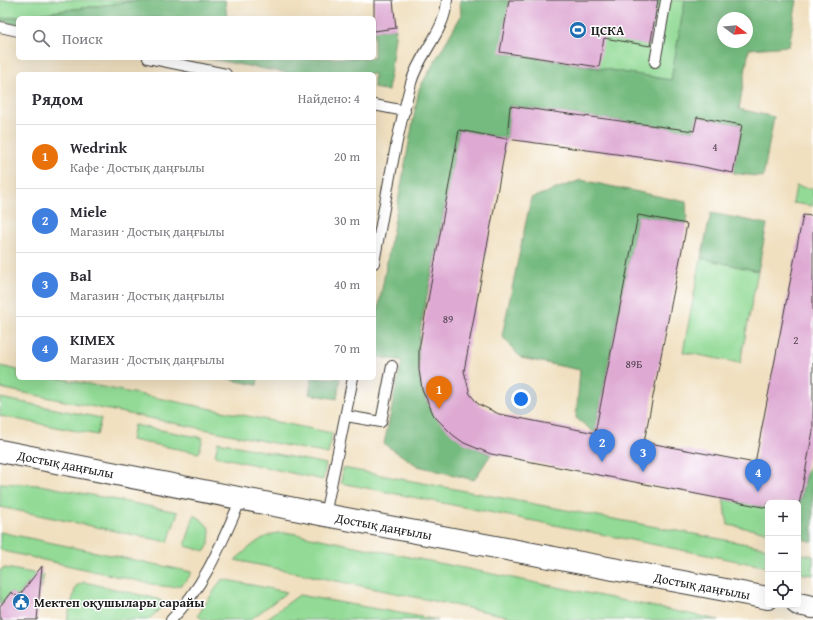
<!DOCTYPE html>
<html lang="ru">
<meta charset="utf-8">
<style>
:root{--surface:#fff;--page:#f2f2f3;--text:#2b2b33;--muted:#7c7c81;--line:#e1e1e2;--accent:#0f766e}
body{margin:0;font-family:"Gentium Book Plus",serif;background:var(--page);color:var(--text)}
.controls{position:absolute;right:12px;bottom:12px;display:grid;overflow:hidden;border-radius:6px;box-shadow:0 4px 16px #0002}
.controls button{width:36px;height:36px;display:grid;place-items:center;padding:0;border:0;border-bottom:1px solid var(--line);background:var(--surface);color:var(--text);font:20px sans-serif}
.compass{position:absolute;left:717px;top:12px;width:36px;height:36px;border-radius:50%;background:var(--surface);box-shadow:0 4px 16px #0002;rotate:106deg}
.you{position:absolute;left:521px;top:399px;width:14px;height:14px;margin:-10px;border:3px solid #fff;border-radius:50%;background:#1a73e8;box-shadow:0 0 0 6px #1a73e833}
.badge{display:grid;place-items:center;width:26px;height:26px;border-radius:50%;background:var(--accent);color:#fff;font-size:13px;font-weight:700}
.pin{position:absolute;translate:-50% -33px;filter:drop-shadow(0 1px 2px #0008)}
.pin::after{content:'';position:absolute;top:21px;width:14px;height:12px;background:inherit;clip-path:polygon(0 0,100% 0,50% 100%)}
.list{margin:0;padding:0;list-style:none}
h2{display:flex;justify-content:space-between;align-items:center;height:52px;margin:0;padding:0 16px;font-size:17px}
h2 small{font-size:13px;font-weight:400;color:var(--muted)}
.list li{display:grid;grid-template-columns:26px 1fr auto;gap:12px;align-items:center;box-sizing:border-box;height:64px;padding:0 16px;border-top:1px solid var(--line)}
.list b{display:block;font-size:15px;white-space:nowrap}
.list p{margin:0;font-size:13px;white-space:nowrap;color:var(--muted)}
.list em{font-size:13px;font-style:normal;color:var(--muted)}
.icon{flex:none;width:22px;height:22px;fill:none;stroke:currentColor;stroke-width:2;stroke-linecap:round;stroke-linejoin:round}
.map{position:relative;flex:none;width:813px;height:620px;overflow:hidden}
.search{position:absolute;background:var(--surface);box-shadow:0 4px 16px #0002;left:16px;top:16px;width:360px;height:44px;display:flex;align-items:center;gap:10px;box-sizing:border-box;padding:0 14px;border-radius:6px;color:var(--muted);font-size:15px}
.panel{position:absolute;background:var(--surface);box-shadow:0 4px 16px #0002;left:16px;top:72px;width:360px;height:308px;border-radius:6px}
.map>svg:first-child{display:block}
</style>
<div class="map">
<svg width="813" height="620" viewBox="0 0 813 620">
<rect width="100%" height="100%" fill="#fff"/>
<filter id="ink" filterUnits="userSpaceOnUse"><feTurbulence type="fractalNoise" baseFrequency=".025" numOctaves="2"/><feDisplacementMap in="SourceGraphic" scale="8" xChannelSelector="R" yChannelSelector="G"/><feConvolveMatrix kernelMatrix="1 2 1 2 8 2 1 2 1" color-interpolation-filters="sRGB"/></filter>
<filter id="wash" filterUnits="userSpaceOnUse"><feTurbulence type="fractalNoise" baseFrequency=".012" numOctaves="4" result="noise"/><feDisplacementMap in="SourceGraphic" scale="16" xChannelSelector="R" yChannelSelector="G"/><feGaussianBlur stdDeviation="0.9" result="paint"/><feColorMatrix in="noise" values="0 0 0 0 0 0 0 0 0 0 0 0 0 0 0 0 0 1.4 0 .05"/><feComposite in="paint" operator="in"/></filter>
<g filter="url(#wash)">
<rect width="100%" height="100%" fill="#f0e0c0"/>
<path fill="#92da95" stroke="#577b58" d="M0,0H142L0,19Z
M509,0H685L671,80L500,52Z
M796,186L813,189V206L793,203Z
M701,258L758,271L740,363L683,352Z
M0,366L18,370V378H58L332,433L328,454L0,388Z
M0,398L101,418L97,435L0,416Z
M134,425L203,438L199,453L131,440Z
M218,442L326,464L323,480L215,456Z
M343,468L768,548V567L341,483Z
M0,483L40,485L178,512L168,542L0,507Z
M723,499L768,508V532L728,525Z
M194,515L201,519L210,529L209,544L205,551L185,546Z
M0,532L192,572C183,589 173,588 156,585L3,551L0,548Z
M277,533H291L719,620H526L235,560C248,549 259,537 277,533Z
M798,553L813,556V575L798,573Z
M5,568L44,575L40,590L31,582H29L18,597L11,592L0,606V570Z
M222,579L287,592L250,620H203L198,615Z
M84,582L158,599L163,602V606L148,620H67L76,586Z
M299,595L438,620H265Z"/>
<path fill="#75ba7e" stroke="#486b4d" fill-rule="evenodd" d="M142,0H225L227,18H18V25L0,21V19Z
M460,0H509L501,52L671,80L685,0H797L789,46L749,49L739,109L774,117L763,177L733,173L741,125L697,117L694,131L510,106L507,139L459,130C451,176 442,222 433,268C426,306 410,352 423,391C433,422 461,444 491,454L474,480L418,466L384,444L402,361L374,356V332L419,89L461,16ZM723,18H747V42H723Z
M396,28L388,91L374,88V74H293L204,58H374V31Z
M581,180L686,202L687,224L638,215L595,433L576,418L580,370L521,358L502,336L531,198Z
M711,213L767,224L758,271L701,258Z
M232,378H258L257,385L232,380Z
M312,378H340L337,399L309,394Z
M813,460V542L798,538V510L806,472Z"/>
<g id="blocks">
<path fill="#dea9d3" d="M374,0H393L396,28L374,31Z
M509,0H658L650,46L604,38L599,67L500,52Z
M510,106L694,131L697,117L742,125L733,173L689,164L507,139Z
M459,130L507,139L464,371L470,394L478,404L499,414L595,433L638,215L687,224L644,442L755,463L803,215L813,216V431L798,510V503H768V508L491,454L464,443L453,435L434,416L422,389L419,370V349Z
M42,566L37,620H0V606L11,592L18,597Z"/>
</g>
</g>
<g filter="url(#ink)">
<use href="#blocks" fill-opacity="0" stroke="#3c3935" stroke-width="1"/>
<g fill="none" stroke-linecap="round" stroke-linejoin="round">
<defs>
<path id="service" d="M0,27L18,31
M148,58L226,74
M655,62L666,0
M374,105L405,111
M374,263C385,203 395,142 411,83C419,53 445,33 447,0
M346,416L381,422L392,366
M325,515L353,378
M171,620C205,586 222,542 241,499"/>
<g id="secondary">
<path id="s1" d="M0,451L325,515L768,598"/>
<path d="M798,604L813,607"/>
</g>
</defs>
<use href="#service" stroke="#3c3935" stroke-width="12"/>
<use href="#secondary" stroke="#3c3935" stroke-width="24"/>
<use href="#service" stroke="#fff" stroke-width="10"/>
<use href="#secondary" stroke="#fff" stroke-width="22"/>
</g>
</g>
<defs>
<symbol id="stadium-disc" viewBox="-11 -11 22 22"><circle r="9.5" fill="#1f6fb2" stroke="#fff"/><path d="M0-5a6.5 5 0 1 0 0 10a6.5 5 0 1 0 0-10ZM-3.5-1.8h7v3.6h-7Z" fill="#fff"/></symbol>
<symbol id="civic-disc" viewBox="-11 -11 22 22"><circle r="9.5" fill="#1f6fb2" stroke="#fff"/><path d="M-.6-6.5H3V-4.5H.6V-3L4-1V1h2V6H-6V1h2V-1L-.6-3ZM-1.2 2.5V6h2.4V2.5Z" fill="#fff"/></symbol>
</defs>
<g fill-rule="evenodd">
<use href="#stadium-disc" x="568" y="20" width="20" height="20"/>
<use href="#civic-disc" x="11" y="592" width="20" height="20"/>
</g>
<g text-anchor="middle" stroke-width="3" stroke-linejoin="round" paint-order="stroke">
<g font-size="11" fill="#4c3f4a">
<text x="715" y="151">4</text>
<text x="448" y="323">89</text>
<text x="796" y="344">2</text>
<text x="634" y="368">89Б</text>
</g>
<g font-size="13" font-weight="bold" fill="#1c1c1c" stroke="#fff" text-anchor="start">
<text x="591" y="35">ЦСКА</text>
<text x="34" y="607">Мектеп оқушылары сарайы</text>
</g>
<g font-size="13" fill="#1c1c1c" stroke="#fff">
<text dy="5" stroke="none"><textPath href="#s1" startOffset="67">Достық даңғылы</textPath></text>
<text dy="5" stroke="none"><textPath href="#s1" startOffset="391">Достық даңғылы</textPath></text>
<text dy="5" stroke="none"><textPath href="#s1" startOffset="715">Достық даңғылы</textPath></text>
</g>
</g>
</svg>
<div class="controls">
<button>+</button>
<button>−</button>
<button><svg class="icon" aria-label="locate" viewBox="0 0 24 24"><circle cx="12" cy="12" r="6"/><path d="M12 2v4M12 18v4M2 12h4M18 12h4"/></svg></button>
</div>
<svg class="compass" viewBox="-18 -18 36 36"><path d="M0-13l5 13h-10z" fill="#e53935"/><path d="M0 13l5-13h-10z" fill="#7c7c81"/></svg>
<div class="you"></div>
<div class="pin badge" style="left:439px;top:409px;background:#e8710a">1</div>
<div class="pin badge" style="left:602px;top:462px;background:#3f7fe0">2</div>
<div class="pin badge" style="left:643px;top:472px;background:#3f7fe0">3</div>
<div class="pin badge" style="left:758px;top:492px;background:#3f7fe0">4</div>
<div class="search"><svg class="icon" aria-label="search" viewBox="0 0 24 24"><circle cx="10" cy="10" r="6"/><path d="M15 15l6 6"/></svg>Поиск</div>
<section class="panel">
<h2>Рядом<small>Найдено: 4</small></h2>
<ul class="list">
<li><span class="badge" style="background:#e8710a">1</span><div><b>Wedrink</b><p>Кафе · Достық даңғылы</p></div><em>20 m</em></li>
<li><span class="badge" style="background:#3f7fe0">2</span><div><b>Miele</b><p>Магазин · Достық даңғылы</p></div><em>30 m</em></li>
<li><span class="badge" style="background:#3f7fe0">3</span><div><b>Bal</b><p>Магазин · Достық даңғылы</p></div><em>40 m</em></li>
<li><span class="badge" style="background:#3f7fe0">4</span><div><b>KIMEX</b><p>Магазин · Достық даңғылы</p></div><em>70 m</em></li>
</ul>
</section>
</div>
